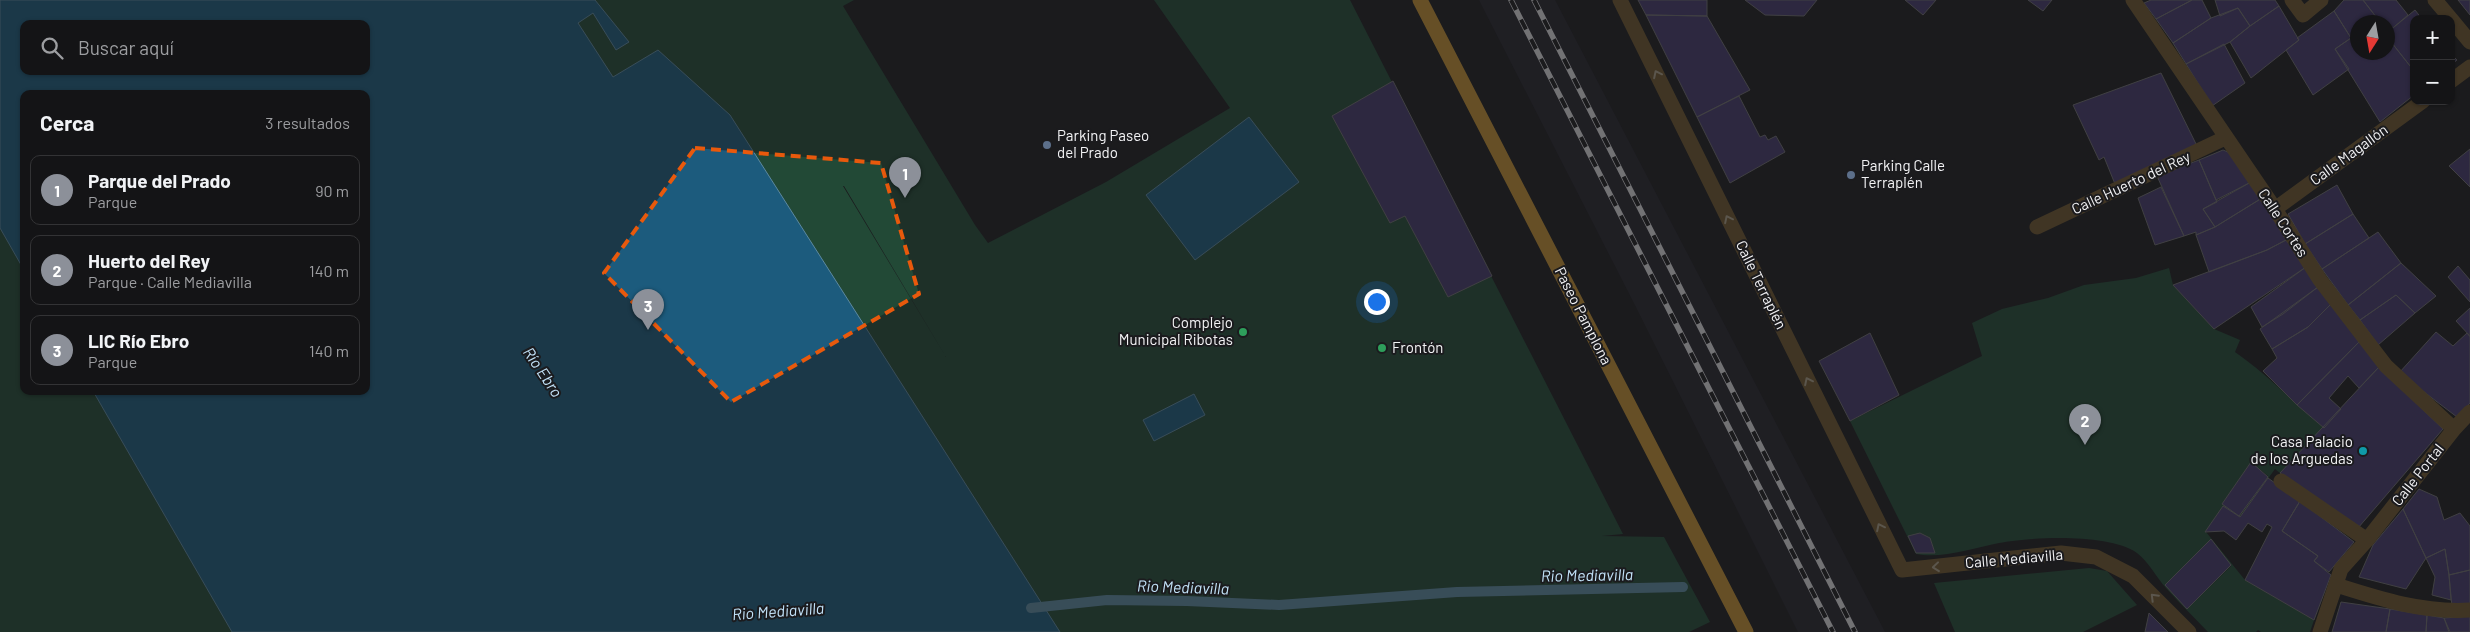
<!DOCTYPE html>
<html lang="es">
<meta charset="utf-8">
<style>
:root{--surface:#141416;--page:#212123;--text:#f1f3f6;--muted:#9d9ea1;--line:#333335;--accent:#8c9099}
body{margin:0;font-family:Barlow,sans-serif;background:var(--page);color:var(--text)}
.controls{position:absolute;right:15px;top:15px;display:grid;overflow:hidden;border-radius:10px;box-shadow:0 1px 4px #0004}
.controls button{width:45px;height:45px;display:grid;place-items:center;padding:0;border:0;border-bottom:1px solid var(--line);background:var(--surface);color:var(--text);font:25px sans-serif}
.compass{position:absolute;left:2350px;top:15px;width:45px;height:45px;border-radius:50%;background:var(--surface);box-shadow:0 1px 4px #0004;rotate:191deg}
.you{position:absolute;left:1376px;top:301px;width:18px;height:18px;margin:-12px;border:4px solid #fff;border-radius:50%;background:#1a73e8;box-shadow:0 0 0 8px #1a73e833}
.badge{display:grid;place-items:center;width:32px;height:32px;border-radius:50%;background:var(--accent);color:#fff;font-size:16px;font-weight:700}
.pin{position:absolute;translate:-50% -41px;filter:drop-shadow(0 1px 2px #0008)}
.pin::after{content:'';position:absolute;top:26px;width:18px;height:15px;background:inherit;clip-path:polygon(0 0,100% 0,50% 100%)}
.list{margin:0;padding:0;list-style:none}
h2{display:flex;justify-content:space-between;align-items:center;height:65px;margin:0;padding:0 20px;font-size:21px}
h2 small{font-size:16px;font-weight:400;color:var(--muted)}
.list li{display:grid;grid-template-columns:32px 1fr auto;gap:15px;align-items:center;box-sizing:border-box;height:70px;margin:0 10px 10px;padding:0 10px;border:1px solid var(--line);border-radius:10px}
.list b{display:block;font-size:19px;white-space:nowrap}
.list p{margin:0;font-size:16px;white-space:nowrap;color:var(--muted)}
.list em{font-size:16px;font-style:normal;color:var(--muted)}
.icon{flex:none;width:28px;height:28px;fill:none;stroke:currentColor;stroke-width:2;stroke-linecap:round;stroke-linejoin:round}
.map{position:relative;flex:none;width:2470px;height:632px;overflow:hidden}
.search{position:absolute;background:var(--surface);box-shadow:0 1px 4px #0004;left:20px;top:20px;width:350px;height:55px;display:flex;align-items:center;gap:12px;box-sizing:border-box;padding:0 18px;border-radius:10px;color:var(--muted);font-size:19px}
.panel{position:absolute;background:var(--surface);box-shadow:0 1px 4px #0004;left:20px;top:90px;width:350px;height:305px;border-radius:10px}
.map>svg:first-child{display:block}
</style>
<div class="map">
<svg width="2470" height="632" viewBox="0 0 2470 632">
<rect width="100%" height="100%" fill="#1b1b1e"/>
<path fill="#25242c" d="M1479,0H1555L1885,632H1798L1636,307Z"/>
<path fill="#224936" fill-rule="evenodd" d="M0,0H854L843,6L975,225L988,243L1106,182L1230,108L1154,0H1350L1623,534L1602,536L1664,537L1710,622L1689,632H0ZM24,24H366V71H24ZM24,94H366V391H24ZM843,186H844L946,357Z
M2169,268L2173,285L2214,329L2240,340L2235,352C2268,375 2293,402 2324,428L2280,473L2275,469L2240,517L2223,506L2206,532L2245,580L2314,620L2310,632H2261L2258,630L2256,632H2208C2194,617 2179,603 2166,588C2157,578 2148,561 2137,553C2108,533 2032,537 1999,543C1973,548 1942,559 1916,554L1850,421L1982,356L1972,323L2002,309L2048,298L2084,285L2136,278ZM2251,462L2268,476L2239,516L2223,503ZM1920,533L1930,538L1935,553H1917L1908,537ZM2211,539L2231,566L2187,609L2165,585Z
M2089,568L2107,571L2137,605L2083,632H1955L1934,583Z"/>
<path fill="#1c5b7d" stroke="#5c89a1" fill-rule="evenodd" d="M0,0H595L629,42L616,50L593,13L578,23L613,77L658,50L730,115L1060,632H232L93,391H366V94H24V270L0,228ZM24,24H366V71H24Z
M1249,117L1299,182L1195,260L1146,195Z
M1194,394L1205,415L1154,441L1143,420Z"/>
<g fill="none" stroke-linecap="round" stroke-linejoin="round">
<path stroke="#5c89a1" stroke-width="10" d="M1031,608L1107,600L1187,601L1279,605L1457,592L1683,587"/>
</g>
<path fill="#43396b" stroke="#6d6c70" d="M1638,0H1707V16L1646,15Z
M1745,0H1817L1804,16L1765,15Z
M1905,0H1936L1923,15Z
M2028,0H2052L2043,11Z
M2151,0H2192L2156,19L2144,3Z
M2192,0H2202L2211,18L2173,43L2156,19Z
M2215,0H2275L2279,6L2250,26L2238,8L2220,16Z
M2344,0H2363L2380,22H2358V52H2388V38L2414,71V95L2380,122L2335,49L2351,38L2334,11Z
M2363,0H2396L2408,15L2388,32V22H2380Z
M2458,0H2470V15Z
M2279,6L2299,40L2251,78L2230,42L2250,26Z
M2238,8L2250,26L2230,42L2186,64L2173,43L2211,18Z
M2415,10L2422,19H2414V71L2388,38V32Z
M2334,11L2351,38L2335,49L2349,69L2313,95L2286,50L2299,40L2297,38Z
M1646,15L1707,16L1750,90L1697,117Z
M2224,44L2245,83L2212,106L2186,64Z
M2451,54L2457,60L2451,65Z
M2161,73L2197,146L2115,184L2104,157L2099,160L2073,105Z
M1393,81L1492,276L1448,297L1405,216L1390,223L1332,116Z
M1739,96L1760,137L1765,135L1768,140L1776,136L1785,152L1730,183L1697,117Z
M2470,149V187L2449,166Z
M2223,150L2228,152L2251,182L2216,200L2199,160Z
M2199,160L2217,202L2203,209L2215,227L2196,235V232L2184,236L2157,176Z
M2251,182L2262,198L2215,227L2203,209Z
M2337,185L2353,214L2305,244L2288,214Z
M2161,187L2184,236L2155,245L2138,198Z
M2262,198L2286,240L2267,250L2209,272L2196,235L2215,227Z
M2353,214L2369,238L2322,269L2305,244Z
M2378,232L2401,263L2348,305L2322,269Z
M2286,240L2306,267L2214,329L2173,285L2267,250Z
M2401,263L2436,296L2415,313L2396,295L2360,320L2348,305Z
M2458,266L2470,280V302L2448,277Z
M2306,267L2318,287L2283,314L2262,327L2251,307Z
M2318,287L2331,304L2308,327L2272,349L2260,329Z
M2396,295L2415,313L2378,345L2360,320Z
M2331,304L2360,341L2297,405L2263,371L2277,358L2272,349L2308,327Z
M2470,308V336L2456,321Z
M2436,332L2453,346L2467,333L2470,337V403L2457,417L2399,373Z
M1870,333L1899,395L1850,421L1819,361Z
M2360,341L2379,367L2359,388L2348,376L2329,398L2341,409L2324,428L2297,405Z
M2379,367L2443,429L2358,528L2280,473Z
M2251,462L2268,477L2239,516L2222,504Z
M2268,478L2300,501L2282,531L2318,556L2314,561L2331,575L2314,620L2245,580L2272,527L2267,524L2262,532L2248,523L2236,540L2224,531L2205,532L2223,506L2240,517Z
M2419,489L2437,497L2444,520L2460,513L2470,526V570L2449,575L2445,549L2426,558L2403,509Z
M2300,501L2354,542L2329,572L2314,561L2318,556L2282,531Z
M2403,509L2426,558L2406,589L2359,577L2373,545Z
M1920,533L1930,538L1935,553H1916L1908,536Z
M2211,539L2231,565L2187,609L2165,585Z
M2445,549L2449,575L2451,600L2432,595L2435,577L2426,558Z
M2470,570V604L2452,607L2449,575Z
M2341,602L2390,609L2386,632H2332Z
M2390,609L2427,615L2426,632H2386Z
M2149,613L2168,632H2145Z
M2427,615L2444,618L2449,632H2426Z
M2470,616V632H2450L2444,618Z"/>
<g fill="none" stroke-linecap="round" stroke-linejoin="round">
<path stroke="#6d562d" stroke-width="15" d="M1620,0L1902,570L2061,553L2096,557L2133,576L2189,632
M2133,0L2275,209L2320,280L2386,366L2454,429
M2292,0L2303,15L2321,0
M2435,0L2451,19
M2451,19L2470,42
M2451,81L2470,67
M2275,209L2423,101
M2037,227L2225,138
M2281,481L2367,540
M2336,585C2380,599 2423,613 2470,610
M2320,632L2341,569L2367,540L2454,429L2470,412"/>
<path stroke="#c08f32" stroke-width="15" d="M1420,0L1746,632"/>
<defs>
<path id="rail" d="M1511,0L1833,632
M1534,0L1855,632"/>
</defs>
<use href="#rail" stroke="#dbdbde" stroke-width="5.5"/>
<use href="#rail" stroke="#1b1b1e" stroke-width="4" stroke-dasharray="11" stroke-linecap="butt"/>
</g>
<defs><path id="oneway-chevron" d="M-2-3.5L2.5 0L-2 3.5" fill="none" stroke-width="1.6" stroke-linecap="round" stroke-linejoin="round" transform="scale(1.25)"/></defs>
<g stroke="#a99d87">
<use href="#oneway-chevron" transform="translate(1657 74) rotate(-116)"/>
<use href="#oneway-chevron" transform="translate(1728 219) rotate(-116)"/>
<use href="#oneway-chevron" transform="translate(1808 381) rotate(-116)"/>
<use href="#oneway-chevron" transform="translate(1880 527) rotate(-116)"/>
<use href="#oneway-chevron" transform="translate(1936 567) rotate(174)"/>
<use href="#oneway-chevron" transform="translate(2154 597) rotate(-135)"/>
</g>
<path d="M0 0H2470V632H0ZM695,148L881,163L919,294L731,402L604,273Z" fill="#1b1b1e" fill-opacity=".55" fill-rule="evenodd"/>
<path fill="none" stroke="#e8590c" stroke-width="4" stroke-dasharray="10 6" stroke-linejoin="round" d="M695,148L881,163L919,294L731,402L604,273Z"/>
<g fill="#5c6f8a" stroke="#1b1b1e" stroke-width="2">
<circle cx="1047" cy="145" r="5"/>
<circle cx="1851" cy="175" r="5"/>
</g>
<g fill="#2e9e5b" stroke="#1b1b1e" stroke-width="2">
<circle cx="1243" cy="332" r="5"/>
<circle cx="1382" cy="348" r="5"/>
</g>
<circle fill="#0f9aa8" stroke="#1b1b1e" stroke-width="2" cx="2363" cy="451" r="5"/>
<g text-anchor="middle" stroke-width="4" stroke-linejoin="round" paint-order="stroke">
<g font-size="15" fill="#f3f3f5" stroke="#1b1b1e" text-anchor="start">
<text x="1057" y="141">Parking Paseo<tspan x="1057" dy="17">del Prado</tspan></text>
<text x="1861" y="171">Parking Calle<tspan x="1861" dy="17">Terraplén</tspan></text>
<text x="1233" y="328" text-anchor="end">Complejo<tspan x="1233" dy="17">Municipal Ribotas</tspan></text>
<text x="1392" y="353">Frontón</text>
<text x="2353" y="447" text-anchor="end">Casa Palacio<tspan x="2353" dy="17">de los Arguedas</tspan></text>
</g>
<g font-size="15" fill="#f3f3f5" stroke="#1b1b1e">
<text transform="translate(2349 155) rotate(-36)" y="5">Calle Magallón</text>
<text transform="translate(2131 183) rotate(-25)" y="5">Calle Huerto del Rey</text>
<text transform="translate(2283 223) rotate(57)" y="5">Calle Cortes</text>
<text transform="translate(1761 285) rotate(64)" y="5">Calle Terraplén</text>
<text transform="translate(1583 316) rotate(63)" y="5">Paseo Pamplona</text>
<text transform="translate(2418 475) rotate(-52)" y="5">Calle Portal</text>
<text transform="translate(2014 559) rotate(-5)" y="5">Calle Mediavilla</text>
</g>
<g font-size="16" font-style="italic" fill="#c2e2f8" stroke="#1b1b1e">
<text transform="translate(543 372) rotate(56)" y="6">Río Ebro</text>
<text transform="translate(1587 575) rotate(-1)" y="6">Rio Mediavilla</text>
<text transform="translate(1183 587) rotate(2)" y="6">Rio Mediavilla</text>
<text transform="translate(778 611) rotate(-4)" y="6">Rio Mediavilla</text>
</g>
</g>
</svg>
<div class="controls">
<button>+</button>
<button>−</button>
</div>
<svg class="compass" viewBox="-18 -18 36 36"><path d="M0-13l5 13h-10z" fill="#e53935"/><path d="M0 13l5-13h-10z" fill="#9d9ea1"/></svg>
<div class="you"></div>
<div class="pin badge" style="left:905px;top:198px">1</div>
<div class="pin badge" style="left:2085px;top:445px">2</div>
<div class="pin badge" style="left:648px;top:330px">3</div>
<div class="search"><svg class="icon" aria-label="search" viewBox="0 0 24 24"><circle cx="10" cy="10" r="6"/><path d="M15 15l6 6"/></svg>Buscar aquí</div>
<section class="panel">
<h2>Cerca<small>3 resultados</small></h2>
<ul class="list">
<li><span class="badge">1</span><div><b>Parque del Prado</b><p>Parque</p></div><em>90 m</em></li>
<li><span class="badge">2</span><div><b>Huerto del Rey</b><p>Parque · Calle Mediavilla</p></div><em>140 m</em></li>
<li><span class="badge">3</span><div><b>LIC Río Ebro</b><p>Parque</p></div><em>140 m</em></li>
</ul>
</section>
</div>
